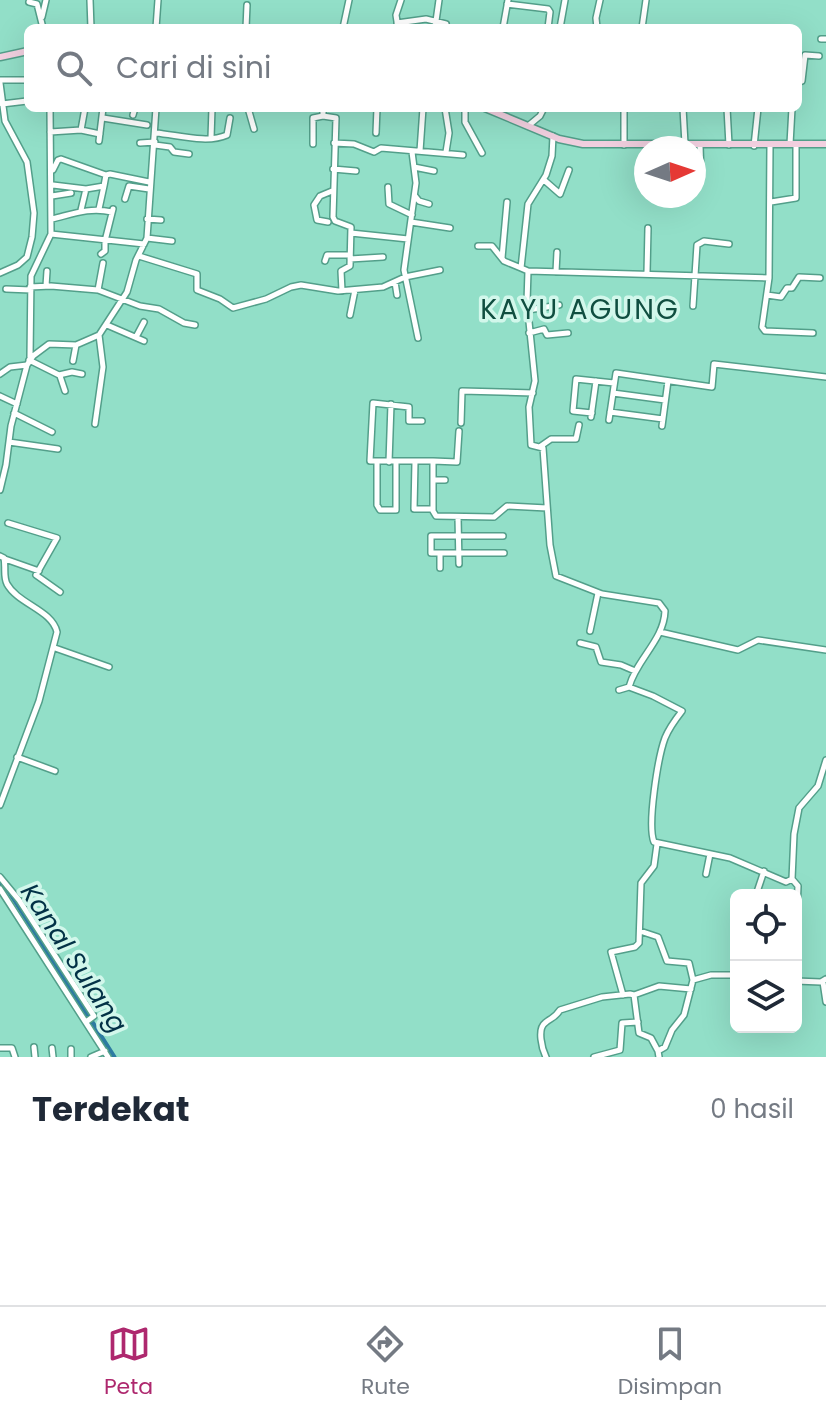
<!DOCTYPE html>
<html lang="id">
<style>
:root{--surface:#fff;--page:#f2f2f3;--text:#1f2937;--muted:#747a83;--line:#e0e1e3;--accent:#ae286e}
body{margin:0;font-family:Poppins,sans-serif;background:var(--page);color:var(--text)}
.controls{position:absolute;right:24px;bottom:24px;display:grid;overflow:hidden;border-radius:12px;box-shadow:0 8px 32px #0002}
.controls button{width:72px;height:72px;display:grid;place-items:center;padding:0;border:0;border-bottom:2px solid var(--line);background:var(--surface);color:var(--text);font:40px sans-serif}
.compass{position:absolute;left:634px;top:136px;width:72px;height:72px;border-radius:50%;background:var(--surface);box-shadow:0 8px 32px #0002;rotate:87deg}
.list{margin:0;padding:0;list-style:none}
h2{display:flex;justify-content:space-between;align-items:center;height:104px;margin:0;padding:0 32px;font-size:34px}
h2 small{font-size:26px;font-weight:400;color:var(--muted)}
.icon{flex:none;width:44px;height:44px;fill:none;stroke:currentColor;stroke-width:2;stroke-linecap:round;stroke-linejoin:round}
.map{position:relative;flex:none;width:826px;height:1057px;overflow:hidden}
.search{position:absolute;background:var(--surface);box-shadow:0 8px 32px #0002;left:24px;right:24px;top:24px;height:88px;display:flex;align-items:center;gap:20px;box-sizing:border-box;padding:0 28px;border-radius:12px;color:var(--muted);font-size:30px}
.sheet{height:248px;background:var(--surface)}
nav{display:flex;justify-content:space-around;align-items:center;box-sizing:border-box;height:112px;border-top:2px solid var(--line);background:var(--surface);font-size:22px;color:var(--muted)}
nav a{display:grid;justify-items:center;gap:4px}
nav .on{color:var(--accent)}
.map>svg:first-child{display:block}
</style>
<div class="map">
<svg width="826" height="1057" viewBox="0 0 826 1057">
<rect width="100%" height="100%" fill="#92dfc8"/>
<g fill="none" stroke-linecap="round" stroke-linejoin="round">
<path stroke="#2d7ba1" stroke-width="5" d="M0,881L9,891L114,1057"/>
<defs>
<path id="street" d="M90,0L91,28
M29,2L37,4L43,28
M507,4L548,9L550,12L548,28
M42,17L46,0
M397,23L426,19L446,24
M156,28L158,0
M246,28L247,5
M343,28L349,0
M398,28L396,15L401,0
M435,28L439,0
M503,28L508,0
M560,28L565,0
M597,28L596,18L600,0
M642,28L646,0
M821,39H826
M0,80H28
M798,82L802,81L805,55L819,56
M0,83L5,121L27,162L34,213L32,237L27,257L18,265L0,273
M2,104L27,101
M248,108L254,129
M323,108V116L336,118L333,217L335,221L351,227L350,266L341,271L342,291
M445,108L449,133L446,152
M465,108V122L482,153
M624,108V145
M683,108L685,144
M727,108L729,145
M133,115L135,108
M103,118L147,125
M528,126L540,116L544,108
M81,130L85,108
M50,132L81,130L100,134
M156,133C178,135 207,144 227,135L230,118
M376,133L377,108
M553,136L552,156L546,175L528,204L521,268L528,271L527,302L535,381L529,407L531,445L543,448L550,545L556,576L602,594L659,603L665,611C664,640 636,660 629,687L619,690
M211,138L212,108
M99,141L103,108
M140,143L155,142
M334,143L354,144L374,152L381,148L463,155
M313,144V118L323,116
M790,144L792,108
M155,145L170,147L174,152L189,154
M770,145L769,278L762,327L765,331L813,333
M700,146L701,176
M754,146L758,108
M420,151L423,108
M412,152L416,183L404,270L418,338
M414,167L434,171
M333,169L356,171
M53,170L58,160L61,159L106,175L110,174L149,182
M544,180L560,194L569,170
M53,185L86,189
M388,187L389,204L412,215
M52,196L71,193
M415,196L419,201L429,204
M125,199L129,186L149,189
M771,202L796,198V144
M99,209L104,186
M81,210L86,189L104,186L106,175
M52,219C73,214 89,207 112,212
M147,219L161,220
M328,222L317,220L314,205L320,196L332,191
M411,222L450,228
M351,233L408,239
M51,234L144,244
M147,238L172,241
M478,246H492L504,261L521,268
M101,254L105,251V241L113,209
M139,256L197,274V290L220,299L233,308L266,299L291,287L301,285L338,291L383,287L405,277L440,270
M502,258L507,202
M350,259L383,257
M325,261L327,255H350
M528,271L769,278
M556,272L557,252
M647,273L648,228
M395,282L397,295
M46,286L47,271
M30,287L51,286L98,290L140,306L159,309L184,323L195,325
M6,289L31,290
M98,290L103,263
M767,295L781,297L787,288H792L799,277L820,278
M693,306L697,245L704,241L729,244
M528,310L559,305
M350,315L355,290
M107,325L144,341
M529,333L544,329L547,335L568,333
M136,337L144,322
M30,357L31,276L51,234L50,108
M29,360L59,375L72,372L82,374
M73,361L76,345
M0,374L10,367L27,365
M60,376L65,391
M613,393L665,400
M0,396L17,404
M610,412L663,419
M14,413L52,432
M592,413L573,411L576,379L614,383
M591,417L596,381
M609,420L616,373L712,387L714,364L826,377
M422,421H409V407L373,403L370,461H433
M461,423L462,391L533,393
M95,424L103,367L99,335
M662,426L668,381
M459,431L457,462L433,461V511L436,516L494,517L507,506L547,508
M9,442L58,449
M541,446L551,439H576L579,425
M377,462V505L380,510H396V462
M389,462L391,404
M415,462L414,509H433
M433,480H445
M0,490L6,465L11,426L27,365L33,356L49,344L76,345L99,335L127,292L136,260L147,238L156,108
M458,517L459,564
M8,523L57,538L36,575L60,592
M503,536H431V553H504
M440,553V568
M0,556L4,558C6,567 3,576 7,584C18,604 52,610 57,632L39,701L0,805
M5,559L39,571
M590,631L598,593
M660,632L738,650L758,640L826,650
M580,643L596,647L601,662L621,665L635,671
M55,648L109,667
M629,687L653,696L682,711C675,720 669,728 665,738C658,757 647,825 654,842L730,858L786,882L792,879
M17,757L55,771
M706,874L710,854
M0,877L19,900L94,1016L86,1022
M0,889L108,1057
M756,895L764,871
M797,910L798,886L792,879L794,834L799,808L818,786L826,760
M640,931L658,937L667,961L689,963L693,980
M796,981L821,982L826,979
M823,982L826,1002
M623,995L611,952L635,947L639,943L641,883L654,866L657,844
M634,995L639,1033L651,1038L658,1051
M734,1001L736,980
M34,1047L35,1057
M0,1048H12L15,1057
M52,1048L53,1057
M71,1049V1057
M91,1057L105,1051
M546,1057C542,1049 537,1029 545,1023C552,1017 554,1019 560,1010L602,997L630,994L634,995L659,986L691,989
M594,1057L620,1050L622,1023L638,1022
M659,1057L658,1051L665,1047L672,1030L684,1015L693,980L711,975H736"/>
<path id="secondary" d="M0,57L28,51
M485,108L559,139L583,144H826"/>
</defs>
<use href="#street" stroke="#539f8a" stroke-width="8"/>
<use href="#secondary" stroke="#539f8a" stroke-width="9"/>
<use href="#street" stroke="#fff" stroke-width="5"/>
<use href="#secondary" stroke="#f2d0e0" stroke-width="6"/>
</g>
<g text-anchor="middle" stroke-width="7" stroke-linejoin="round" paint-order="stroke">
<g font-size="26" font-style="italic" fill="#023146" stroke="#d2f7eb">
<text transform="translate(74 958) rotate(57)" y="9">Kanal Sulang</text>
</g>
<g font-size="28" letter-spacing="2" fill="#104e40" stroke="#d2f7eb">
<text x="580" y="319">KAYU AGUNG</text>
</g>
</g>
</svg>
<div class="controls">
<button><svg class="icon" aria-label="locate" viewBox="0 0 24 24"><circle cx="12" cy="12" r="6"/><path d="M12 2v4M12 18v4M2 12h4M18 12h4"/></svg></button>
<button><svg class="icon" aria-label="layers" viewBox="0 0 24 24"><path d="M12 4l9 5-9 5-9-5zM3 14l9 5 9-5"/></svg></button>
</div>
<svg class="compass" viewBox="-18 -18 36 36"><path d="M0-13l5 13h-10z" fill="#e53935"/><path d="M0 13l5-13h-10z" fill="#747a83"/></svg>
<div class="search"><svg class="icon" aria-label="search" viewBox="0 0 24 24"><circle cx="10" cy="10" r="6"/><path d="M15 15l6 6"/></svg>Cari di sini</div>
</div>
<section class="sheet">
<h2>Terdekat<small>0 hasil</small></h2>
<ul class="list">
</ul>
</section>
<nav>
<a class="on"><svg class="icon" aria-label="map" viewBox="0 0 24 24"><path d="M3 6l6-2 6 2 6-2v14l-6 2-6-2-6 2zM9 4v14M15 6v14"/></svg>Peta</a>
<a><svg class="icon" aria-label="directions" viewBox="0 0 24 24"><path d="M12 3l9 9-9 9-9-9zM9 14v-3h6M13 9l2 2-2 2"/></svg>Rute</a>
<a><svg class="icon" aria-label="saved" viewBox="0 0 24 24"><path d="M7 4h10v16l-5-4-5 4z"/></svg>Disimpan</a>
</nav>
